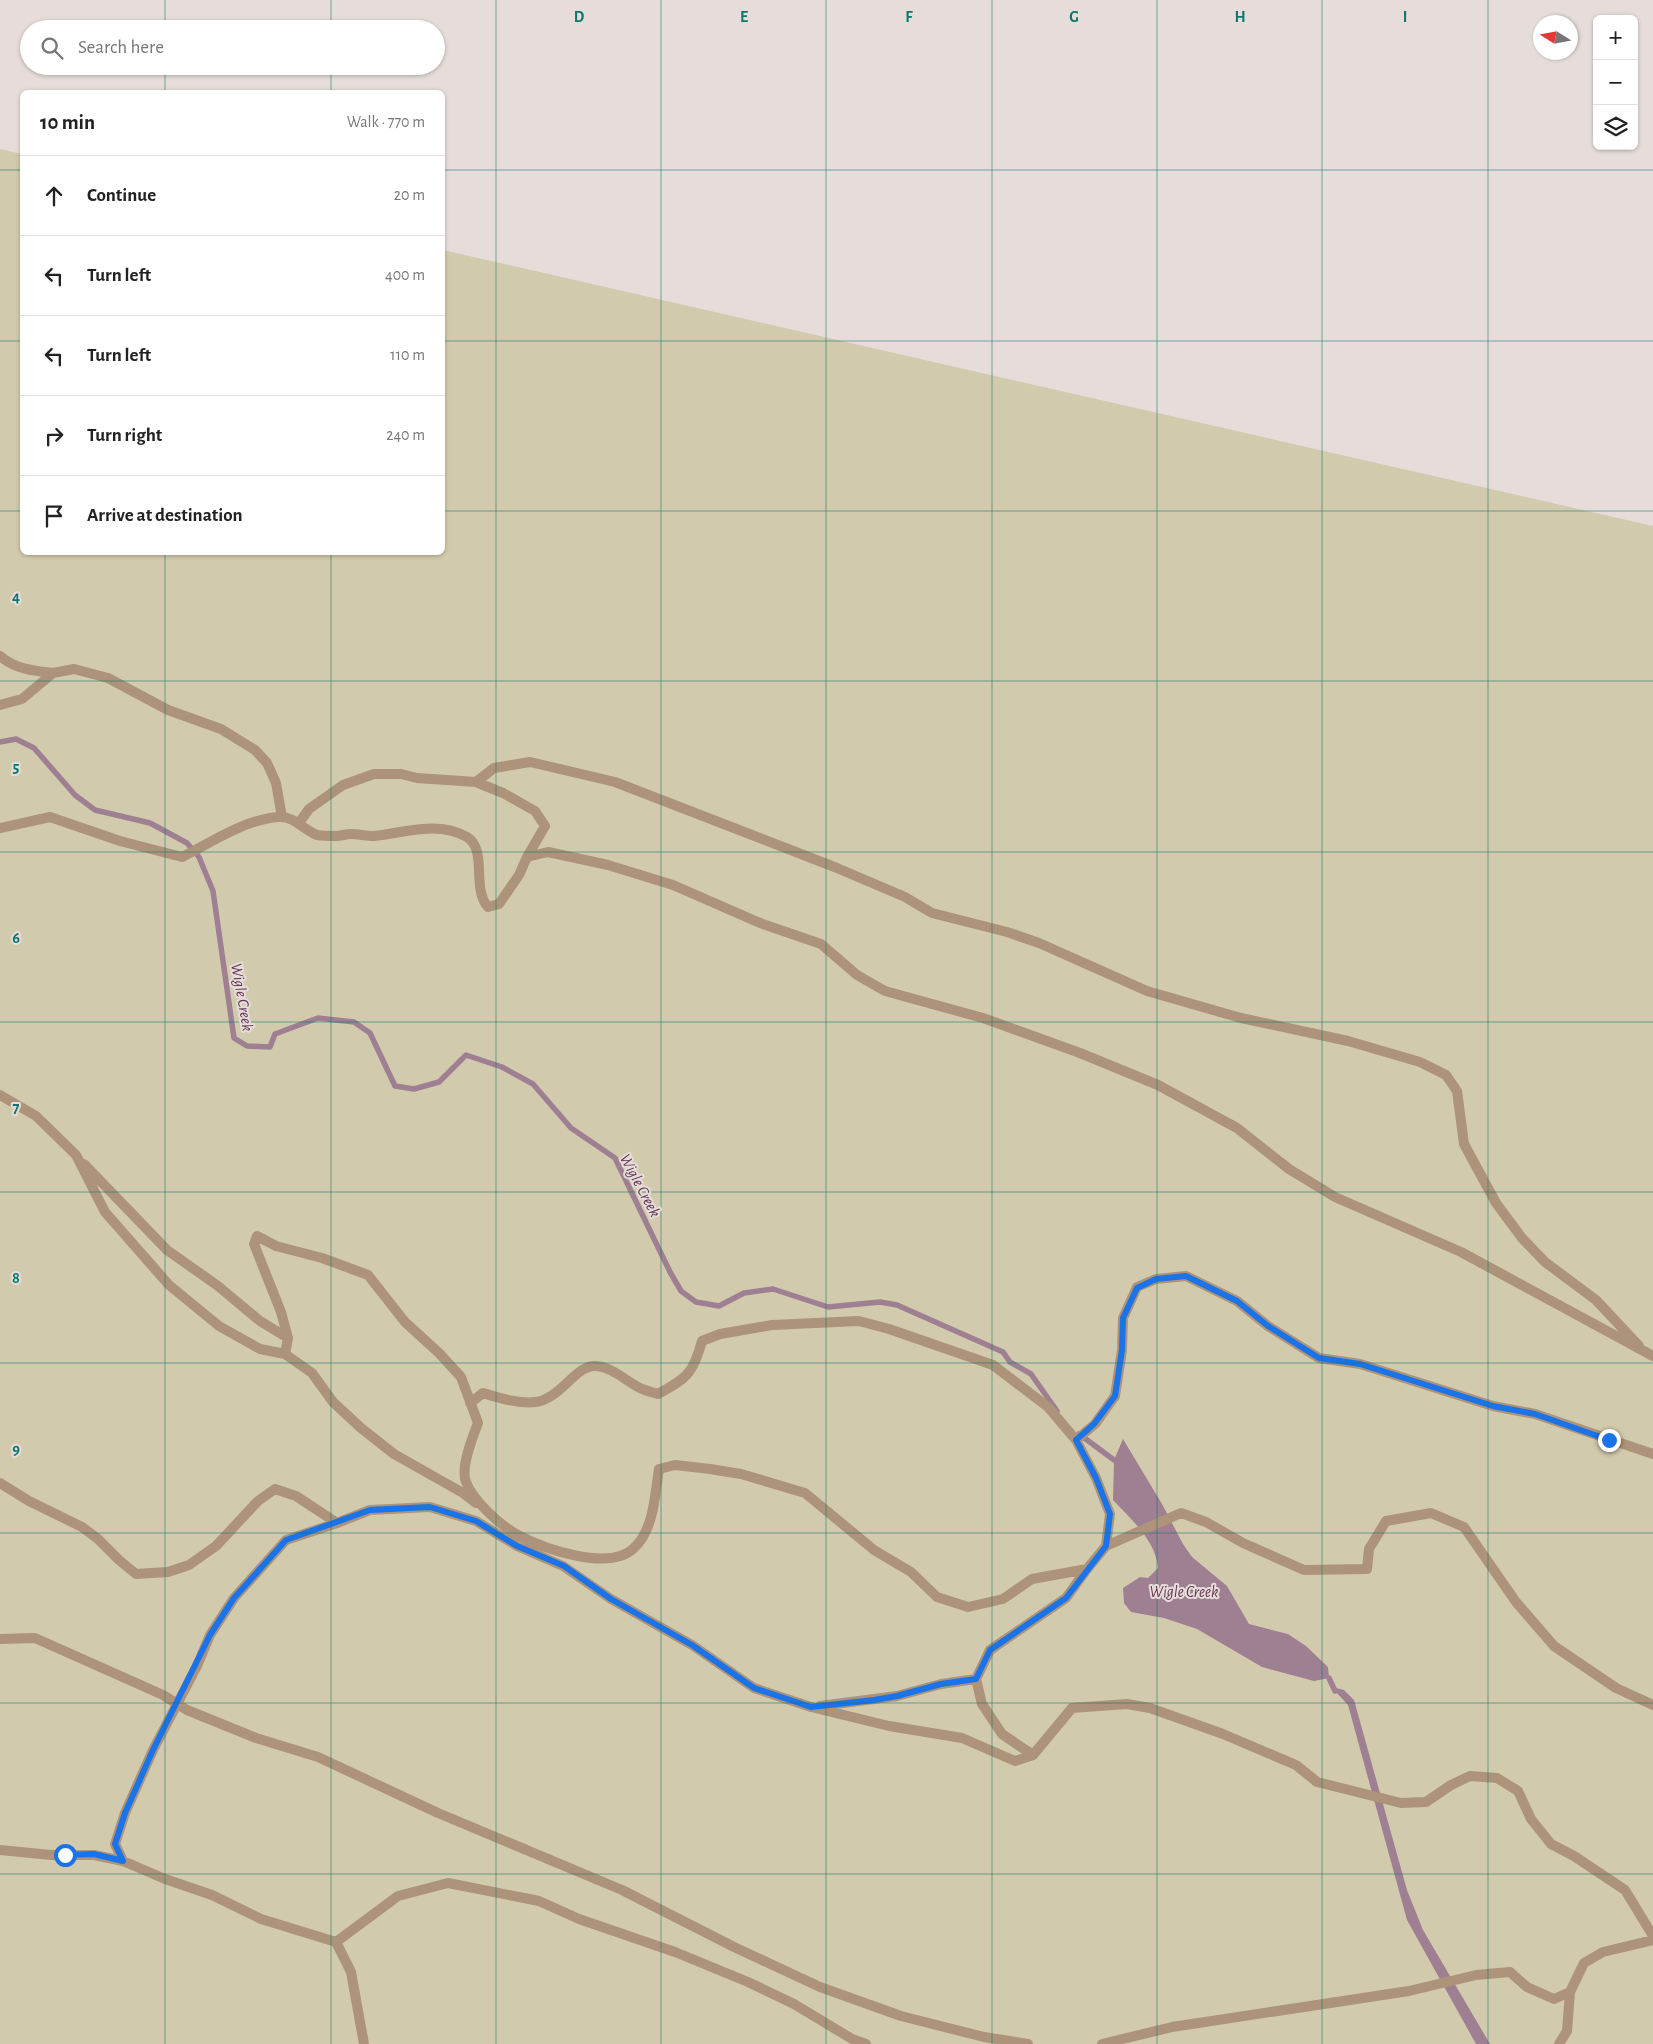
<!DOCTYPE html>
<meta charset="utf-8">
<style>
:root{--surface:#fff;--page:#f2f2f2;--text:#222;--muted:#767676;--line:#e0e0e0}
body{margin:0;font-family:"Alegreya Sans",sans-serif;background:var(--page);color:var(--text)}
.controls{position:absolute;right:15px;top:15px;display:grid;overflow:hidden;border-radius:8px;box-shadow:0 1px 4px #0004}
.controls button{width:45px;height:45px;display:grid;place-items:center;padding:0;border:0;border-bottom:1px solid var(--line);background:var(--surface);color:var(--text);font:25px sans-serif}
.compass{position:absolute;left:1533px;top:15px;width:45px;height:45px;border-radius:50%;background:var(--surface);box-shadow:0 1px 4px #0004;rotate:281deg}
.stop{position:absolute;width:15px;height:15px;margin:-11px;border:4px solid #1a73e8;border-radius:50%;background:#fff}
.stop.end{background:#1a73e8;border-color:#fff;box-shadow:0 1px 5px #0008}
.list{margin:0;padding:0;list-style:none}
h2{display:flex;justify-content:space-between;align-items:center;height:65px;margin:0;padding:0 20px;font-size:21px}
h2 small{font-size:16px;font-weight:400;color:var(--muted)}
.list li{display:grid;grid-template-columns:32px 1fr auto;gap:15px;align-items:center;box-sizing:border-box;height:80px;padding:0 20px;border-top:1px solid var(--line)}
.list b{display:block;font-size:19px;white-space:nowrap}
.list em{font-size:16px;font-style:normal;color:var(--muted)}
.icon{flex:none;width:28px;height:28px;fill:none;stroke:currentColor;stroke-width:2;stroke-linecap:round;stroke-linejoin:round}
.map{position:relative;flex:none;width:1653px;height:2044px;overflow:hidden}
.search{position:absolute;background:var(--surface);box-shadow:0 1px 4px #0004;left:20px;top:20px;width:425px;height:55px;display:flex;align-items:center;gap:12px;box-sizing:border-box;padding:0 18px;border-radius:28px;color:var(--muted);font-size:19px}
.panel{position:absolute;background:var(--surface);box-shadow:0 1px 4px #0004;left:20px;top:90px;width:425px;height:465px;border-radius:8px}
.map>svg:first-child{display:block}
</style>
<div class="map">
<svg width="1653" height="2044" viewBox="0 0 1653 2044">
<rect width="100%" height="100%" fill="#e6ddda"/>
<path fill="#d2caac" d="M0,149L22,154V552H442L443,250L1653,526V2044H0Z"/>
<path fill="#9f8093" d="M1123,1439L1162,1504L1183,1544L1192,1557L1227,1586L1249,1624L1288,1634L1306,1646L1328,1667L1329,1678L1314,1681L1262,1667L1197,1629L1164,1618L1131,1612L1124,1603L1123,1588L1140,1577L1148,1578L1158,1568C1156,1541 1131,1519 1113,1500L1114,1460Z
M1336,1688L1344,1690L1354,1700L1407,1890L1423,1930L1490,2044H1476L1407,1920L1348,1705L1335,1691Z"/>
<g fill="none" stroke-linecap="round" stroke-linejoin="round">
<path stroke="#9f8093" stroke-width="5.5" d="M0,742L16,739L34,748L75,795L95,810L150,823L187,843L199,857L213,891L234,1038L247,1046L270,1047L275,1034L318,1018L354,1022L370,1033L395,1086L414,1089L439,1082L466,1055L502,1067L533,1084L571,1128L615,1158L670,1272L681,1291L696,1302L719,1306L744,1293L773,1289L828,1307L880,1302L897,1305L1003,1352L1010,1362L1031,1374L1057,1411
M1079,1434L1114,1460
M1329,1678L1335,1691"/>
<path stroke="#ad9379" stroke-width="10" d="M0,656C15,669 34,671 53,673
M0,705L22,699L53,673L74,669L108,678L168,710L221,729L255,750L267,763L276,783L282,817
M476,782L494,768L530,762L615,782L837,868L905,897L932,913L1007,932L1039,943L1147,991L1241,1018L1348,1041L1420,1062L1446,1075L1457,1091L1464,1144L1496,1203L1522,1238L1545,1262L1596,1300L1639,1346
M299,823L309,809L343,785L374,774H401L417,778L476,782L503,793L535,811L545,826L527,857
M0,828L50,817L120,841L182,857C212,842 245,819 279,817C294,816 304,830 317,835C322,836 330,836 336,836C341,836 346,834 351,834C358,834 366,836 374,836C405,833 437,820 467,837C488,850 471,888 488,907L499,904L519,875L527,857L548,852L608,865L673,885L760,923L821,944L857,975L885,991L983,1018L1080,1053L1158,1085L1237,1128L1289,1169L1335,1197L1461,1252L1653,1356
M0,1095L36,1116L76,1155L105,1212L169,1285L219,1326L260,1349L285,1354L288,1338L281,1312L254,1244L257,1236L276,1246L322,1258L368,1275L405,1322L439,1353L461,1377L478,1423C473,1436 460,1468 466,1482C473,1501 501,1526 518,1535C544,1549 610,1572 634,1548C654,1530 655,1494 659,1469L675,1465L710,1469L741,1474L805,1493L874,1550L911,1572L937,1597L968,1607L1003,1599L1032,1579L1087,1569L1106,1546L1181,1513L1206,1522L1243,1543L1304,1570L1367,1569L1369,1549L1386,1521L1431,1513L1464,1527L1516,1602L1554,1646L1616,1688L1653,1705
M84,1164L167,1250L218,1286L260,1321L288,1338
M285,1354L312,1373L333,1402L361,1428L394,1454L463,1493L476,1503
M470,1403L483,1393C499,1398 518,1404 535,1402C560,1400 576,1364 596,1366C612,1367 626,1381 640,1388C646,1391 652,1392 658,1394C687,1378 693,1374 702,1341L720,1334L772,1325L859,1321L889,1329L993,1365L1048,1407L1076,1440L1096,1478L1110,1514L1106,1546
M1076,1440L1095,1424L1115,1396L1122,1350L1123,1318L1137,1287L1156,1279L1186,1276L1237,1301L1268,1326L1319,1358L1360,1364L1493,1406L1535,1414L1653,1454
M0,1483L29,1501L82,1527L98,1539L119,1560L136,1574L168,1572L189,1565L216,1546L258,1501L275,1489L296,1496L337,1523L370,1510L430,1507L476,1521L517,1546L563,1566L611,1599L692,1645L754,1688L811,1707L889,1726L962,1738L1015,1761L1033,1755L1072,1708L1127,1704L1150,1708L1223,1734L1296,1765L1317,1782L1401,1803L1426,1802L1451,1785L1470,1776L1497,1778L1518,1791L1531,1819L1551,1844L1574,1856L1625,1890L1653,1936
M0,1639L35,1638L163,1695L187,1710L256,1738L318,1757L438,1813L622,1890L734,1947L820,1987L901,2016L984,2037L1028,2044
M820,1706L897,1696L941,1684L976,1679
M1033,1755L1002,1734L982,1704L976,1679L990,1650L1066,1598L1087,1569
M0,1850L51,1855H94L123,1861L165,1879L212,1895L261,1919L336,1942L398,1896L448,1883L539,1901L579,1919L675,1952L748,1982L794,2004L852,2039L866,2044
M123,1861L115,1844L125,1813L153,1750L197,1666L210,1635L234,1598L286,1540L337,1523
M336,1942L351,1972L364,2044
M1102,2044L1172,2027L1409,1991L1476,1975L1510,1972L1527,1987L1554,1999L1570,1992
M1559,2044L1567,2031L1570,1992L1584,1963L1603,1952L1653,1940"/>
</g>
<g fill="none" stroke-linecap="round" stroke-linejoin="round">
<path stroke="#1a73e8" stroke-width="6" d="M65,1855L94,1854L123,1861L115,1844L125,1813L153,1750L210,1635L234,1598L286,1540L370,1510L430,1507L476,1521L517,1546L564,1566L611,1599L692,1645L754,1688L811,1707L874,1700L897,1696L941,1684L976,1679L990,1650L1066,1598L1106,1546L1110,1514L1096,1478L1076,1440L1094,1424L1115,1396L1122,1350L1123,1318L1137,1288L1156,1279L1186,1276L1237,1301L1268,1326L1319,1358L1360,1364L1493,1406L1535,1414L1609,1440"/>
</g>
<path fill="none" stroke="#0f766e" stroke-width="1" stroke-opacity="0.55" d="M165,0V29M331,0V29M496,0V2044M661,0V2044M826,0V2044M992,0V2044M1157,0V2044M1322,0V2044M1488,0V2044M165,66V92M331,66V92M0,170H22M442,170H1653M0,341H22M442,341H1653M0,511H22M442,511H1653M165,552V2044M331,552V2044M0,681H1653M0,852H1653M0,1022H1653M0,1192H1653M0,1363H1653M0,1533H1653M0,1703H1653M0,1874H1653"/>
<g text-anchor="middle" stroke-width="4" stroke-linejoin="round" paint-order="stroke">
<g font-size="16" font-style="italic" fill="#623553" stroke="#e6ddda">
<text transform="translate(243 997) rotate(80)" y="6">Wigle Creek</text>
<text transform="translate(641 1185) rotate(62)" y="6">Wigle Creek</text>
<text x="1184" y="1597">Wigle Creek</text>
</g>
</g>
<g font-size="16" text-anchor="middle" font-weight="bold" fill="#0f766e" stroke="#e6ddda" stroke-width="4" stroke-linejoin="round" paint-order="stroke">
<text x="579" y="22">D</text>
<text x="744" y="22">E</text>
<text x="909" y="22">F</text>
<text x="1074" y="22">G</text>
<text x="1240" y="22">H</text>
<text x="1405" y="22">I</text>
<text x="16" y="602">4</text>
<text x="16" y="772">5</text>
<text x="16" y="943">6</text>
<text x="16" y="1113">7</text>
<text x="16" y="1283">8</text>
<text x="16" y="1454">9</text>
</g>
</svg>
<div class="controls">
<button>+</button>
<button>−</button>
<button><svg class="icon" aria-label="layers" viewBox="0 0 24 24"><path d="M12 4l9 5-9 5-9-5zM3 14l9 5 9-5"/></svg></button>
</div>
<svg class="compass" viewBox="-18 -18 36 36"><path d="M0-13l5 13h-10z" fill="#e53935"/><path d="M0 13l5-13h-10z" fill="#767676"/></svg>
<div class="stop" style="left:65px;top:1855px"></div>
<div class="stop end" style="left:1609px;top:1440px"></div>
<div class="search"><svg class="icon" aria-label="search" viewBox="0 0 24 24"><circle cx="10" cy="10" r="6"/><path d="M15 15l6 6"/></svg>Search here</div>
<section class="panel">
<h2>10 min<small>Walk · 770 m</small></h2>
<ul class="list">
<li><svg class="icon" aria-label="ahead" viewBox="0 0 24 24"><path d="M12 20V5M6 11l6-6 6 6"/></svg><div><b>Continue</b></div><em>20 m</em></li>
<li><svg class="icon" aria-label="left" viewBox="0 0 24 24"><path d="M17 20v-9H6M10 6l-5 5 5 5"/></svg><div><b>Turn left</b></div><em>400 m</em></li>
<li><svg class="icon" aria-label="left" viewBox="0 0 24 24"><path d="M17 20v-9H6M10 6l-5 5 5 5"/></svg><div><b>Turn left</b></div><em>110 m</em></li>
<li><svg class="icon" aria-label="right" viewBox="0 0 24 24"><path d="M7 20v-9h11M14 6l5 5-5 5"/></svg><div><b>Turn right</b></div><em>240 m</em></li>
<li><svg class="icon" aria-label="arrive" viewBox="0 0 24 24"><path d="M6 21V4h12l-3 4 3 4H6"/></svg><div><b>Arrive at destination</b></div></li>
</ul>
</section>
</div>
